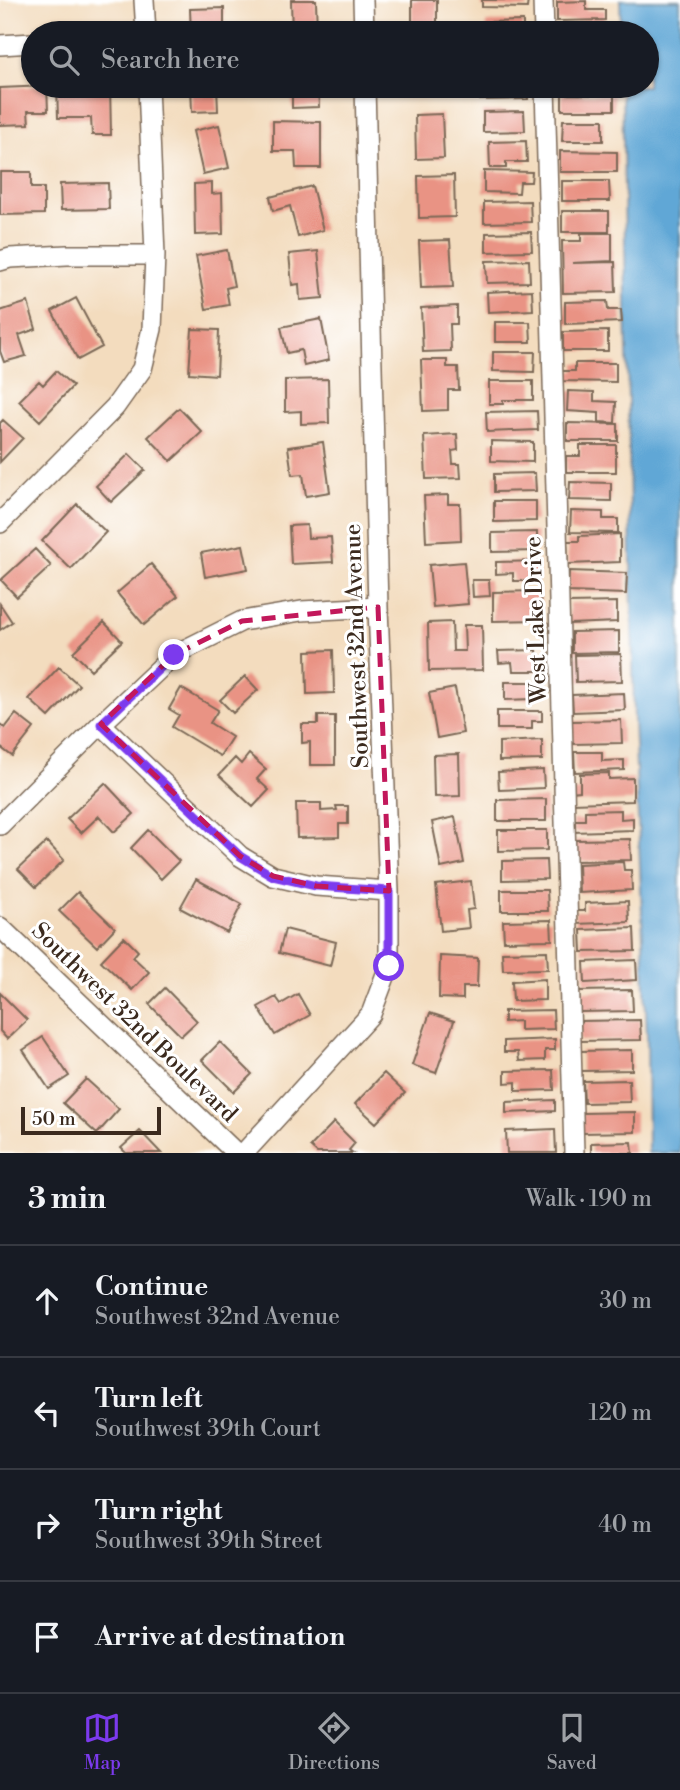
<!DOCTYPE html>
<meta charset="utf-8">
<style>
:root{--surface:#171b24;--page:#20242c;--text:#f1f3f6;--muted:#9ea1a6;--line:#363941;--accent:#7c3aed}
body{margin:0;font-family:"Libre Bodoni",serif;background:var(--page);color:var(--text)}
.scale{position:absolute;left:21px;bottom:18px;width:140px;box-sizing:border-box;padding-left:7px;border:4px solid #3b2a1e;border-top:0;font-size:19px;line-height:24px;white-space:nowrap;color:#3b2a1e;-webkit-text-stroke:5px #fff;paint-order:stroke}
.stop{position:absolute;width:21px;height:21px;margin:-16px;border:5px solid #7c3aed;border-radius:50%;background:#fff}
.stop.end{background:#7c3aed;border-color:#fff;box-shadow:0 2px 7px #0008}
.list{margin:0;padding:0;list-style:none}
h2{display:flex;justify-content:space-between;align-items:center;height:91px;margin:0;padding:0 28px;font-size:30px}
h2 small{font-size:23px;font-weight:400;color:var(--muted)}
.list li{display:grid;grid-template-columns:46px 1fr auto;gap:21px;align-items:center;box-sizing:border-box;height:112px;padding:0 28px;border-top:2px solid var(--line)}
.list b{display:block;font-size:26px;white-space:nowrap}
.list p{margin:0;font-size:23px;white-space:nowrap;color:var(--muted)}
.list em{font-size:23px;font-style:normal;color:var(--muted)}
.icon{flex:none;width:38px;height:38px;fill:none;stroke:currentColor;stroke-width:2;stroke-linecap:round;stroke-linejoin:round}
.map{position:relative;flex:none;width:680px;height:1153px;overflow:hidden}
.search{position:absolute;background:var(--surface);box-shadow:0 2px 5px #0004;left:21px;right:21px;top:21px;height:77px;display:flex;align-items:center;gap:18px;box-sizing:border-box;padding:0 24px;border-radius:38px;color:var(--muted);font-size:26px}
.sheet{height:539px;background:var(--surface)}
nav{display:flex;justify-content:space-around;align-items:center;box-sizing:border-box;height:98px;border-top:2px solid var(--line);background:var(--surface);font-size:19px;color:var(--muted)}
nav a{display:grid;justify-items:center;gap:4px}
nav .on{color:var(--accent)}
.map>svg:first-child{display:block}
</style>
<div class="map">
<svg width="680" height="1153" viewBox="0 0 680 1153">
<rect width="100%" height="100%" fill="#fff"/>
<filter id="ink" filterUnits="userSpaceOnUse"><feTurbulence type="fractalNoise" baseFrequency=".0143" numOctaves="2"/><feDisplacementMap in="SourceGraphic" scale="14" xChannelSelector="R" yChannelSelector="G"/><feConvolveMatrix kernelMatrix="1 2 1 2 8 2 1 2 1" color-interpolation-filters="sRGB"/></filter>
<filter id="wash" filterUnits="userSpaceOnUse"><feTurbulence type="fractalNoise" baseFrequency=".00686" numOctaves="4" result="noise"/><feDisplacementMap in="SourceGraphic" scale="28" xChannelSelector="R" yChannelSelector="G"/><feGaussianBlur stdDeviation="1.57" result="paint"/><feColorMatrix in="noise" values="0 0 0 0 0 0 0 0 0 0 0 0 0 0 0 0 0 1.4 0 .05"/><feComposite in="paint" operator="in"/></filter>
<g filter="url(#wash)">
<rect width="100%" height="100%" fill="#f3dcbe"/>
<path fill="#60a7d6" stroke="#4e687a" stroke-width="2" d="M620,0H680V1153H648L647,1037L634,721L622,86H647V33H621Z"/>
<g id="blocks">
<path fill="#e99384" d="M291,0H316L317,33H292Z
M412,0H437V26H412Z
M482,0H528L527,8L482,7Z
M586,1V10H605V20L557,21V2Z
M224,8V30L215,31L216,33H191L190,9Z
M523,21V33H486V22Z
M558,29L603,30V33H558Z
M47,86L48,111H28L29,124L0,125V88Z
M57,86H110L111,135H92L91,118H58Z
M191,86H217L218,111L192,112Z
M282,86H318L319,107L292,108V94H282Z
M414,86H438V93L415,94Z
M479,86H528V99L480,100Z
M562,94L614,95V110H562Z
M524,111L525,131L483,132V112Z
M442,114L444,158L416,159L415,115Z
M563,120H603V141H562Z
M273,121L321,122V168H296L295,151H273Z
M219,125L229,168L203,174L193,131Z
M526,141L527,162H506V168H490L489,142Z
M560,151L617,152V172H560Z
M484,171L532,172L531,182H520L519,193L484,192Z
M0,172H31V188H44V214L0,215Z
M454,175L455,217L419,218L418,176Z
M562,181H609L610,201H562Z
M108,183L109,209L61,210L60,184Z
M212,183V194L222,193L223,234L195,235L194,184Z
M312,186L323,230L298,237L290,206L273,211L270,197Z
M530,201L531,222L484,223V202Z
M562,211H609V232H562Z
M531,232L532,251L486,252V233Z
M581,233H612V261L572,263L615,262L616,292L563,293L562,241H581Z
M450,240L453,287L421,288L419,241Z
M227,250L234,286L226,288L229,305L206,309L196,256Z
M318,251L323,298L300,300L299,284L292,285L289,254Z
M529,260L530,282L487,283L486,261Z
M532,290L533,310L488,312L487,292Z
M76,298L102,347L78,360L52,311Z
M607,301L608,310H621L622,322L565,324V302Z
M28,302L36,329L19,335L26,356L4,362L0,351V311Z
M457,306V324H450L451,351L423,352L421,308Z
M321,319L329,360L304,366L301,350L287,353L281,327Z
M495,322H530L531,342H495Z
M192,329L219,330L217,375L189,373Z
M608,331V351H563V332Z
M493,352H535L534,372L493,371Z
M421,360H447V367H458L459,390H448V410L423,411Z
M575,363H616V382L562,381V371H575Z
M56,371L73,386L40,421L19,401L39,381L43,385Z
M328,379L329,423L301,424V411L285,412V380Z
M489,381H533V400H503V404H489Z
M568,391L594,392V401L616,402L615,423L599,422V413L567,411Z
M179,408L202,432L171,461L148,437Z
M537,411L538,430L487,432L486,412Z
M3,420L23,438L0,462V423Z
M567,423L618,424V441H567Z
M457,434L458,450L452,451L453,464H460L461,478L426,479L424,436Z
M491,441L533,442V462L491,461Z
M323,442L330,492L306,496L303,474L292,475L288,447Z
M580,445H616V472H566V456H580Z
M129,454L145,470L111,502L96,486Z
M535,473L536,491L494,492V474Z
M570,482L611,483V501L569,500Z
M448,495V504H460L461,540L426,542L424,496Z
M494,501H536V521L494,522Z
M77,504L106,532L71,569L42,541Z
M571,511L603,512V519H618V533L570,532Z
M307,525L308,538L331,537L333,562L291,564L289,526Z
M537,532V551L492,552V533Z
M620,534V562L568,564L567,541H579V536Z
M243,545L248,569L205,577L201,553Z
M35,549L51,566L17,597L1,580Z
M539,561V581H513V573L496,574V562Z
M464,562L468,604L433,607L429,565Z
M151,564L178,596L144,625L117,593Z
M569,571L627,573L626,594L568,592Z
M472,580H489L490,596L473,597Z
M540,591L541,620L493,621V592Z
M617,602V622L569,624V603Z
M0,604L12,622L0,630Z
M104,622L122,641L91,670L73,652Z
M452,622L453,651H465L464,625H482L483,670L429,671L428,623Z
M619,631V652L572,653V632Z
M333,650L334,693L307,694L306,651Z
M537,650L538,671H513L512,662L499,663L498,651Z
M621,654L622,681L576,682L575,655Z
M59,667L79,685L49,717L29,699Z
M245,676L258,690L233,713L220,700Z
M505,682H533V699L505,700Z
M181,688L218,710L210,723L232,737L220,756L172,727L179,715L169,709Z
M455,688L463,733L437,738L429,693Z
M624,693L625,710L573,712L572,695Z
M497,711H542V721H532V729H497Z
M16,714L34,728L12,756L0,747V724L5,728Z
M318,716H335V765H310V742L302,743V724H318Z
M621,720L622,743L572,744L571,721Z
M542,740V760L499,761V742Z
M574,752H602V761L624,760V770L575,772Z
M249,754L266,769L257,779L269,790L253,807L219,775L235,758L241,764Z
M459,754L460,796L434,797L433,755Z
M543,770L544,788L499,790L498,772Z
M609,773V779L633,778V801L572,803L571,792L580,791V774Z
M105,783L134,814L114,832L99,816L81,833L67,819Z
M546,799V821H497V800Z
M296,803H321V811L337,810L336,806H348V824H339V837L297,838Z
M621,810V819L633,818V830L573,832V820H585V811Z
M455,817L464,863L441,868L432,822Z
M148,830L179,861L161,879L131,848Z
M498,830H547V850L498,851Z
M630,839L631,860L575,861V840Z
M47,842L64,860L36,887L18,869Z
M546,860L547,879L502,880V861Z
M623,862L624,870H631L632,890L579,893L578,864Z
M196,879L242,904L227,933L180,908Z
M471,881L474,909L467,910L469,928L441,931L436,885Z
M501,890H547L548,911H501Z
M78,892L115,928L97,947L59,911Z
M628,901L629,922L575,924V911H585V903Z
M551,920L552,940L504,941L503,921Z
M634,928L635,951L582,952L581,930Z
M285,929L336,942L330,966L279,953Z
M124,937L138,951L133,957L149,972L132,990L101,961Z
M547,951L548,969L503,970L502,952Z
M440,956L478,958L477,987H463V999L439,998Z
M636,960L637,980L585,983L584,962Z
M545,979V1000L513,1001L512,981Z
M165,988L197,1021L181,1036L149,1004Z
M632,990L633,1011L580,1012L579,991Z
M0,993L27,1020L7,1039L0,1031Z
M298,994L310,1015L275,1035L258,1007L276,997L281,1004Z
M553,1010L554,1029L520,1030V1021L504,1022V1011Z
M430,1013L454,1021L436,1073L412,1065Z
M640,1020L641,1040L580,1041L579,1021Z
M43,1037L69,1076L49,1089L23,1050Z
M555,1039V1050H545V1060L519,1061L518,1052H504V1041Z
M220,1042L252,1074L234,1092L202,1060Z
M632,1050V1070L581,1071V1051Z
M553,1070L554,1090L516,1091V1082L505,1083V1071Z
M384,1073L405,1093L376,1123L355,1104Z
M86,1079L119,1109L97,1134L63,1103Z
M629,1080L630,1102L584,1103L583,1081Z
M555,1100V1111L506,1113V1102Z
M635,1112V1132L582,1133V1113Z
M334,1122L355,1143L349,1150L353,1153H317L310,1147Z
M555,1129L556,1153H507L506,1131Z
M140,1131L161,1153H126L121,1148Z
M632,1142L633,1153H591V1143Z"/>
</g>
</g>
<g filter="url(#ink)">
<use href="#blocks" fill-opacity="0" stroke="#7b6856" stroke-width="2"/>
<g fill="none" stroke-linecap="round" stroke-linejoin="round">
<defs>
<path id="minor" d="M144,0L146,33
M363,0L364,33
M543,0L544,33
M0,45L33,43
M545,86L574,1153
M0,261L10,258L67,255H155
M0,523L115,407L142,369L152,329L155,255L148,86
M101,724L240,856L273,876L316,886L389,891
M0,825L101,724L174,655L242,621L301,611L378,607
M0,927L236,1153
M244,1153L371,1014L389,966V891L378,607L365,86"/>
</defs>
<use href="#minor" stroke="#7b6856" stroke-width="22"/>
<use href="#minor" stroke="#fff" stroke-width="19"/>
</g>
</g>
<g fill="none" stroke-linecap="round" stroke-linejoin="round" filter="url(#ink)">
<path stroke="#7c3aed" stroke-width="9" d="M174,655L101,724L240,856L273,876L316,886L389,891V966"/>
</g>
<path fill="none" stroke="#c2185b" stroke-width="5" stroke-dasharray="14 9" stroke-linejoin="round" d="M378,607L389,891L316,886L273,876L240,856L101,724L174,655L242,621Z"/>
<g text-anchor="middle" stroke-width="6" stroke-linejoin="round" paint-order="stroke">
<g font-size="23" fill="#3b2a1e" stroke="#fff">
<text transform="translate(535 620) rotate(-92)" y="8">West Lake Drive</text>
<text transform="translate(356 646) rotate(-92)" y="8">Southwest 32nd Avenue</text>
<text transform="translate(135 1022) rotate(44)" y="8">Southwest 32nd Boulevard</text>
</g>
</g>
</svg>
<div class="scale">50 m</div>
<div class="stop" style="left:389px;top:966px"></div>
<div class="stop end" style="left:174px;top:655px"></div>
<div class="search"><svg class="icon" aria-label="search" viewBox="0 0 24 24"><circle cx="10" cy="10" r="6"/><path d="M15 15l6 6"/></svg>Search here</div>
</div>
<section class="sheet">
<h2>3 min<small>Walk · 190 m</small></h2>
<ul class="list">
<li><svg class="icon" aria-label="ahead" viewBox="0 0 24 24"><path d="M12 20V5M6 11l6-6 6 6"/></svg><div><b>Continue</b><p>Southwest 32nd Avenue</p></div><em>30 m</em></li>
<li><svg class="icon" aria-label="left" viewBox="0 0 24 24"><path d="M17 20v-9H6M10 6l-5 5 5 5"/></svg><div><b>Turn left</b><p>Southwest 39th Court</p></div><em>120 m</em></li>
<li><svg class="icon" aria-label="right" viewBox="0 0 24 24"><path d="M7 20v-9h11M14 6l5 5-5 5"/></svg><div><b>Turn right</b><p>Southwest 39th Street</p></div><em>40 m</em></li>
<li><svg class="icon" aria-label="arrive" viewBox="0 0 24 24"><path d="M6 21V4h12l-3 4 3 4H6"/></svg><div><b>Arrive at destination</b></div></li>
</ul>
</section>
<nav>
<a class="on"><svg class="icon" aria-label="map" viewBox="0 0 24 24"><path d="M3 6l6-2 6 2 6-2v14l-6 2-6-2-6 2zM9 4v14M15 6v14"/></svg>Map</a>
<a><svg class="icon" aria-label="directions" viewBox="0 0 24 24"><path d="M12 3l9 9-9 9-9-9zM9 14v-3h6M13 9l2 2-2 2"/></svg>Directions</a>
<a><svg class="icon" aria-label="saved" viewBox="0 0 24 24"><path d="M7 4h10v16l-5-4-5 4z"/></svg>Saved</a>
</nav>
